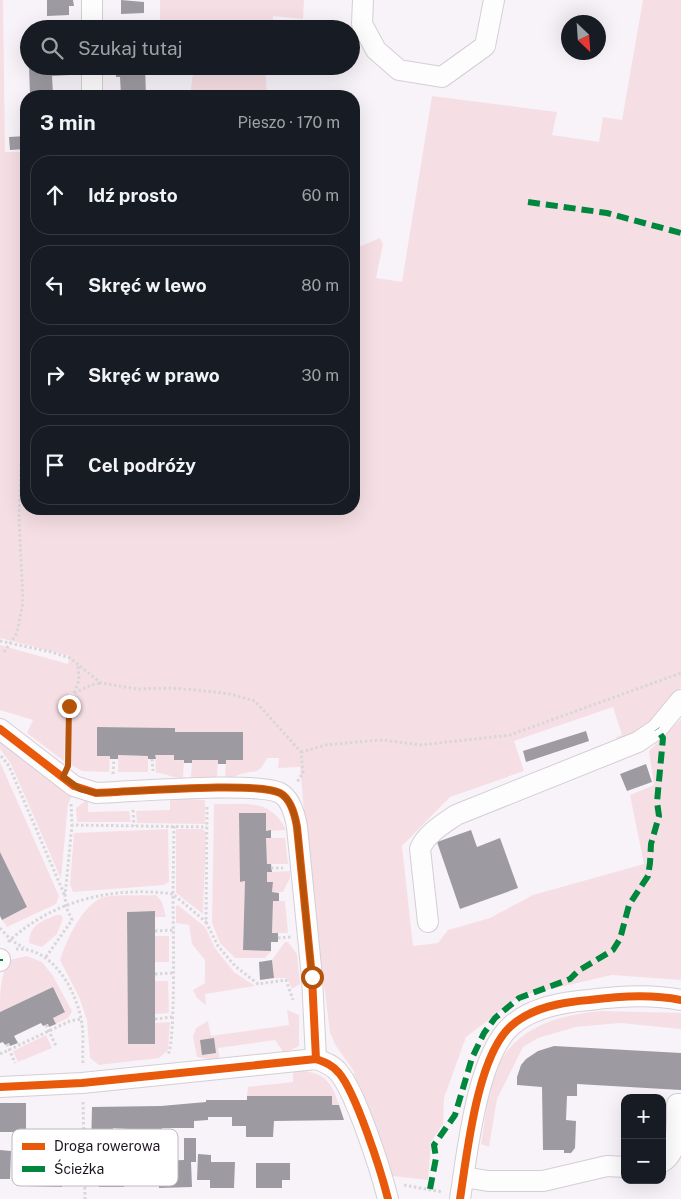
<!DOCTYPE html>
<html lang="pl">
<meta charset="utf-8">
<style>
:root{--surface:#171b24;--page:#20242c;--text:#f1f3f6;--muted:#9ea1a6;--line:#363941}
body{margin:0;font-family:"Public Sans",sans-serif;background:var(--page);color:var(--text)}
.controls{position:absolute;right:15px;bottom:15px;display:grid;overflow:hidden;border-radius:10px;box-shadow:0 5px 20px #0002}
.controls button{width:45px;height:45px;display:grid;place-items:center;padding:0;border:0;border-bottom:1px solid var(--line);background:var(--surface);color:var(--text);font:25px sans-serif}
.compass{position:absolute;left:561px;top:15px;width:45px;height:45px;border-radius:50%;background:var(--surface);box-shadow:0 5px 20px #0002;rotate:155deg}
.stop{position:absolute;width:15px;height:15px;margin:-11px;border:4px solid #b45309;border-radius:50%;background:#fff}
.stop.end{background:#b45309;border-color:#fff;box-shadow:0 1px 5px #0008}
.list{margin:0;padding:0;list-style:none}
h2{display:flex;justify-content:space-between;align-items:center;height:65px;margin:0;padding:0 20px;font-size:21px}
h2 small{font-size:16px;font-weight:400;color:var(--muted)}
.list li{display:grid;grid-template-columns:32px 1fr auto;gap:15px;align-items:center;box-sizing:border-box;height:80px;margin:0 10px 10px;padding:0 10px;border:1px solid var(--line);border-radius:20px}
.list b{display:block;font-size:19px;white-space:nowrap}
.list em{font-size:16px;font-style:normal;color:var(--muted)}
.icon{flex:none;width:28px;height:28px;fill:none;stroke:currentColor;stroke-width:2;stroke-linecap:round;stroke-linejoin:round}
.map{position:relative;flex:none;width:681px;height:1199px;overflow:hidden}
.search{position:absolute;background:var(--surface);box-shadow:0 5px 20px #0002;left:20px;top:20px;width:340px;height:55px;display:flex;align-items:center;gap:12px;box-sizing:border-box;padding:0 18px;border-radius:28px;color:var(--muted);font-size:19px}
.panel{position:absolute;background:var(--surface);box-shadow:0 5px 20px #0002;left:20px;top:90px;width:340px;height:425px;border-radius:20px}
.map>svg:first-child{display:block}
</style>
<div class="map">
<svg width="681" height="1199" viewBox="0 0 681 1199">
<rect width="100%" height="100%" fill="#f8f3f9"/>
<path fill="#f6dfe4" d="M0,0H3L5,152H26V509H354V249L380,238L383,244L376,278L402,282L432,96L557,112L552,135L599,142L603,117L622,120L643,0H681V687L660,715L636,735L618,740L616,737L622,735L613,707L514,741L524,771L450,797L402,846L413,946L438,943L448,930L490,918L533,895L644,864L630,795L654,785L649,751L681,719V980L612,975L520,996L466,1037L444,1098L443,1124L431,1142L428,1180L392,1176L369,1122L353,1070L336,1046L330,1033L308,855L300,767L278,768L279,758H267C258,777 255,769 241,774C234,776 233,779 225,778L226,760H243V732H175L172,728L98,727L110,756L109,772L82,771L70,764L72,707L75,696L74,693H69L66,706L64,761L27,733L33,720L0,710V645L68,664L70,656L0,638Z
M160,0H304L303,19L273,16V29H160Z
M194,66H265L267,96H190Z
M0,736L72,795L68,804L61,879L11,764L0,749Z
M118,755L148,756V772H118Z
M155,755H174V760H184L183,778C170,778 167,773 156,773Z
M192,760H218L217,777H191Z
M0,762L59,896L56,904L7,927L2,920L27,907L0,852Z
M170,798L205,800V824L137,823L136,811L170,810Z
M88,799V812L129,811L131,822H77L76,808Z
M214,804C245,805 270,797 286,830L266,831V813H240L241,882L245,881L243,950L271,951L265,958H235L220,943L212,923Z
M168,829L169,882L164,885L73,892L70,884L74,833Z
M176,829H202L206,832L203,914L176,893Z
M266,838H285L288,864H267Z
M290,871V878L283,892H272L273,882H267V872Z
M156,895L162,902L166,917H154V911L127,912L128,1043L155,1044V1023L170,1022L168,1050L159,1058L99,1065L90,1058L87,1020L79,997L60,960C66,941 83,903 104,897C120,894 139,896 156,895Z
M273,901H285L288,933H272Z
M178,905L205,927L215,948L234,972L255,986L205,994L206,1005L197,998L193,990L205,983V960L192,944L189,925L176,923V906Z
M57,915H61L63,919L57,934L42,947L29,943C29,925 43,920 57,915Z
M155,936H169V962H155Z
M285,942H288L297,954L300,984L292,989L287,978H274L272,960Z
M27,956L42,962L53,976L72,1011L68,1018L56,1024L53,1018L65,1011L53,987L0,1012C0,993 0,977 9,960Z
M155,981H168L169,1013L155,1014Z
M287,1010L299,1015V1046L284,1053L275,1040L218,1048L220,1061L197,1057L193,1037L196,1028L208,1021L211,1036L289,1025Z
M602,1011L681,1013V1029L620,1023L576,1027L538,1038L523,1047L497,1099L489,1147L481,1144C485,1121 487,1095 495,1073C511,1028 560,1014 602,1011Z
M46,1035L52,1048L18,1062L13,1051Z
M293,1070C322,1072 330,1077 339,1105H332L331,1096H247L248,1087L293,1082Z"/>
<path fill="#9d9aa2" d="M47,0H73L74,6H69V15L47,16Z
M121,0L144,2V13L121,14Z
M29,66H70V75L52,76L53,94H30Z
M109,66H145L146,96H121L120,77H116V70H109Z
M26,136V149L10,150L9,137Z
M97,727L172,728H175V732H243V760H226V764H218V760H192V763H184V760H174V755H155L156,759H148V756L118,755V759H110V756H97Z
M586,731L589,741L526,762L523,751Z
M646,764L652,782L627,791L620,774Z
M239,813H266V831L271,830V838H266L267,864H271L272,872H267V882H273L272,892L279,893V901H273L272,933H278V942H271V951L243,950L245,881L240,882Z
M471,830L477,847L500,838L518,888L460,909L437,842Z
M0,852L27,907L2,920L0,916Z
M155,911V1044H128L127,912Z
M272,960L274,978L260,980L259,962Z
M53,987L65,1012L53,1018L56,1024L49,1027L48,1024L43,1026L41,1023L14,1036L18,1043L10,1046L9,1043L5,1045L3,1042L0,1043V1012Z
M214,1038L216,1053L202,1055L200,1040Z
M554,1046L681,1053V1090L577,1084V1096H567L566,1120L576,1121L575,1148L571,1153H564V1150H543L542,1087L517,1085V1077L521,1065L526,1059L538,1051Z
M247,1096H332V1105H339L344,1120L274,1121L273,1137H246V1126H232V1117H208V1120L194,1121V1128H162V1149L135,1146V1141H130V1129L113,1128V1150H125L126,1164H133L132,1175H124V1187H99V1150H91L92,1107L161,1106L206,1102V1100H247Z
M0,1103H26V1132H0Z
M184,1138H196V1162H191L192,1187L159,1188L158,1174H155V1161L184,1160Z
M0,1150L11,1151L10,1179H0Z
M16,1151L43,1154L62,1153V1151H72L71,1178H62V1187L26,1186L27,1179L15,1178Z
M198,1154L211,1155V1162H235L234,1188H210V1180H197Z
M256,1163H290V1180H282V1188H256Z"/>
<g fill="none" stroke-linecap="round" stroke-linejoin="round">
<defs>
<path id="minor" d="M92,0V29
M363,0L362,24L376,50L399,70L442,77L485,46L494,0
M92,66V96
M0,729L74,786L96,793C130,792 257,781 280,793C291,799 295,815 297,827L312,977L316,1059
M428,922L420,849C426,834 443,824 456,815L638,742L657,729L681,700
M0,959V961
M0,1087L82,1083L316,1059C324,1062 333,1065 339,1073C356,1093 381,1171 388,1199
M662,1162C680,1153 676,1120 677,1104H681
M464,1177L488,1181H543L607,1166L625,1167
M460,1199C467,1154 477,1056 511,1026C532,1007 563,1002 589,1000C618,996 653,994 681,1000"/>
</defs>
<use href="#minor" stroke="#d4ced5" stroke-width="22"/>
<path stroke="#d8d6d8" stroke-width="3" stroke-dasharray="2.5 2.5" stroke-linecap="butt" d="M0,641L51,652L70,658L101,683L137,689L170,688L198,690L230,694L255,701L301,752L303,773L297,782
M4,652L17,633L23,602L19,519L21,463L26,454
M74,693L79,680L78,665
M301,752L326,745L367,741L383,740L421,745L510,735L681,673
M1,756L9,766L65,896
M68,757L69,706L74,693L91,685L101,683
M152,759L153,771
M113,774L114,759
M71,804L72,825L207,827
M207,807L206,922L218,946L235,966L258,984L286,980L293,1000
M133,810L134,826
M174,826L173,894L206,922
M271,868H283
M0,928L11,940L24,948
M155,931L173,930
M278,938L291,937
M8,942C53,900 113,886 173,894C173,917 176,1043 168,1054
M16,949C53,947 77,991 82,1024C84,1037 82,1051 83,1063
M46,957L72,920L66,907L65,896L72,825
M155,974L172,973
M155,1019L172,1017
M46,1025L56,1046
M7,1044L15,1063
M0,1054L70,1021L81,1019
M83,1102L85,1199
M404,1185L442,1192"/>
<use href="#minor" stroke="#fefdfe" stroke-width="20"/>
<path stroke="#00873e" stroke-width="6" stroke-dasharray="12 6" stroke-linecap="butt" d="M528,202L607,213L681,233
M0,959V961
M430,1189L436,1158L434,1145L455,1115L472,1058L484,1033L495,1018L519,998L570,979L578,971L613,950L620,939L629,905L648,876L650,863L651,844L659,816L657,802L663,738L657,729"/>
<defs>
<path id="cycleway" d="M0,729L74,786L96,793C130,792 257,781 280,793C291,799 295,815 297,827L312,977L316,1059
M0,1087L82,1083L316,1059C324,1062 333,1065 339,1073C356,1093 381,1171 388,1199
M460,1199C467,1154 477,1056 511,1026C532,1007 563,1002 589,1000C618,996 653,994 681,1000"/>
</defs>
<use href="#cycleway" stroke="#fff" stroke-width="11"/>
<use href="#cycleway" stroke="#e8590c" stroke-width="8"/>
</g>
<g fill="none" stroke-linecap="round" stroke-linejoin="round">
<path stroke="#b45309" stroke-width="6" d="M69,706L68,766L63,777L80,789L96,793C130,792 257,781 280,793C291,799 295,815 297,827L312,977"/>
</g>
<rect x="12" y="1129" width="166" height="57" rx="8" fill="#fff" stroke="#bbb9bc" stroke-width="1"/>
<rect x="22" y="1143" width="23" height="7" fill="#e8590c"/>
<rect x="22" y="1166" width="23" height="6" fill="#00873e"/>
<g font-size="14" fill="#1d151f">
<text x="54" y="1151">Droga rowerowa</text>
<text x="54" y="1174">Ścieżka</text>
</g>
</svg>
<div class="controls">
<button>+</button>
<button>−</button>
</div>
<svg class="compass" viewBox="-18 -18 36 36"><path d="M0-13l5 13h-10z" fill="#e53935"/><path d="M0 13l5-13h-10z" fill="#9ea1a6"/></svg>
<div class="stop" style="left:312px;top:977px"></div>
<div class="stop end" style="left:69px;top:706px"></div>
<div class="search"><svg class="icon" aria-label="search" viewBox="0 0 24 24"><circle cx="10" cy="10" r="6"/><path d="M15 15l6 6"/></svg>Szukaj tutaj</div>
<section class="panel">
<h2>3 min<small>Pieszo · 170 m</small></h2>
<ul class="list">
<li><svg class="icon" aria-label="ahead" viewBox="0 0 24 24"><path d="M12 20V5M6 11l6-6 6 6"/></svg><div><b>Idź prosto</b></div><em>60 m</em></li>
<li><svg class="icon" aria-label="left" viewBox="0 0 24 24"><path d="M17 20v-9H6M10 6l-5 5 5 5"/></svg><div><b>Skręć w lewo</b></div><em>80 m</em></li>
<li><svg class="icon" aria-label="right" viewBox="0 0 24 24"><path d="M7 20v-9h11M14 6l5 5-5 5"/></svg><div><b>Skręć w prawo</b></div><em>30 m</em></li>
<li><svg class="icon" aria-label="arrive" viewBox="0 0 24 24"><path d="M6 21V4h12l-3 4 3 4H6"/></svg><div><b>Cel podróży</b></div></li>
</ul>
</section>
</div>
